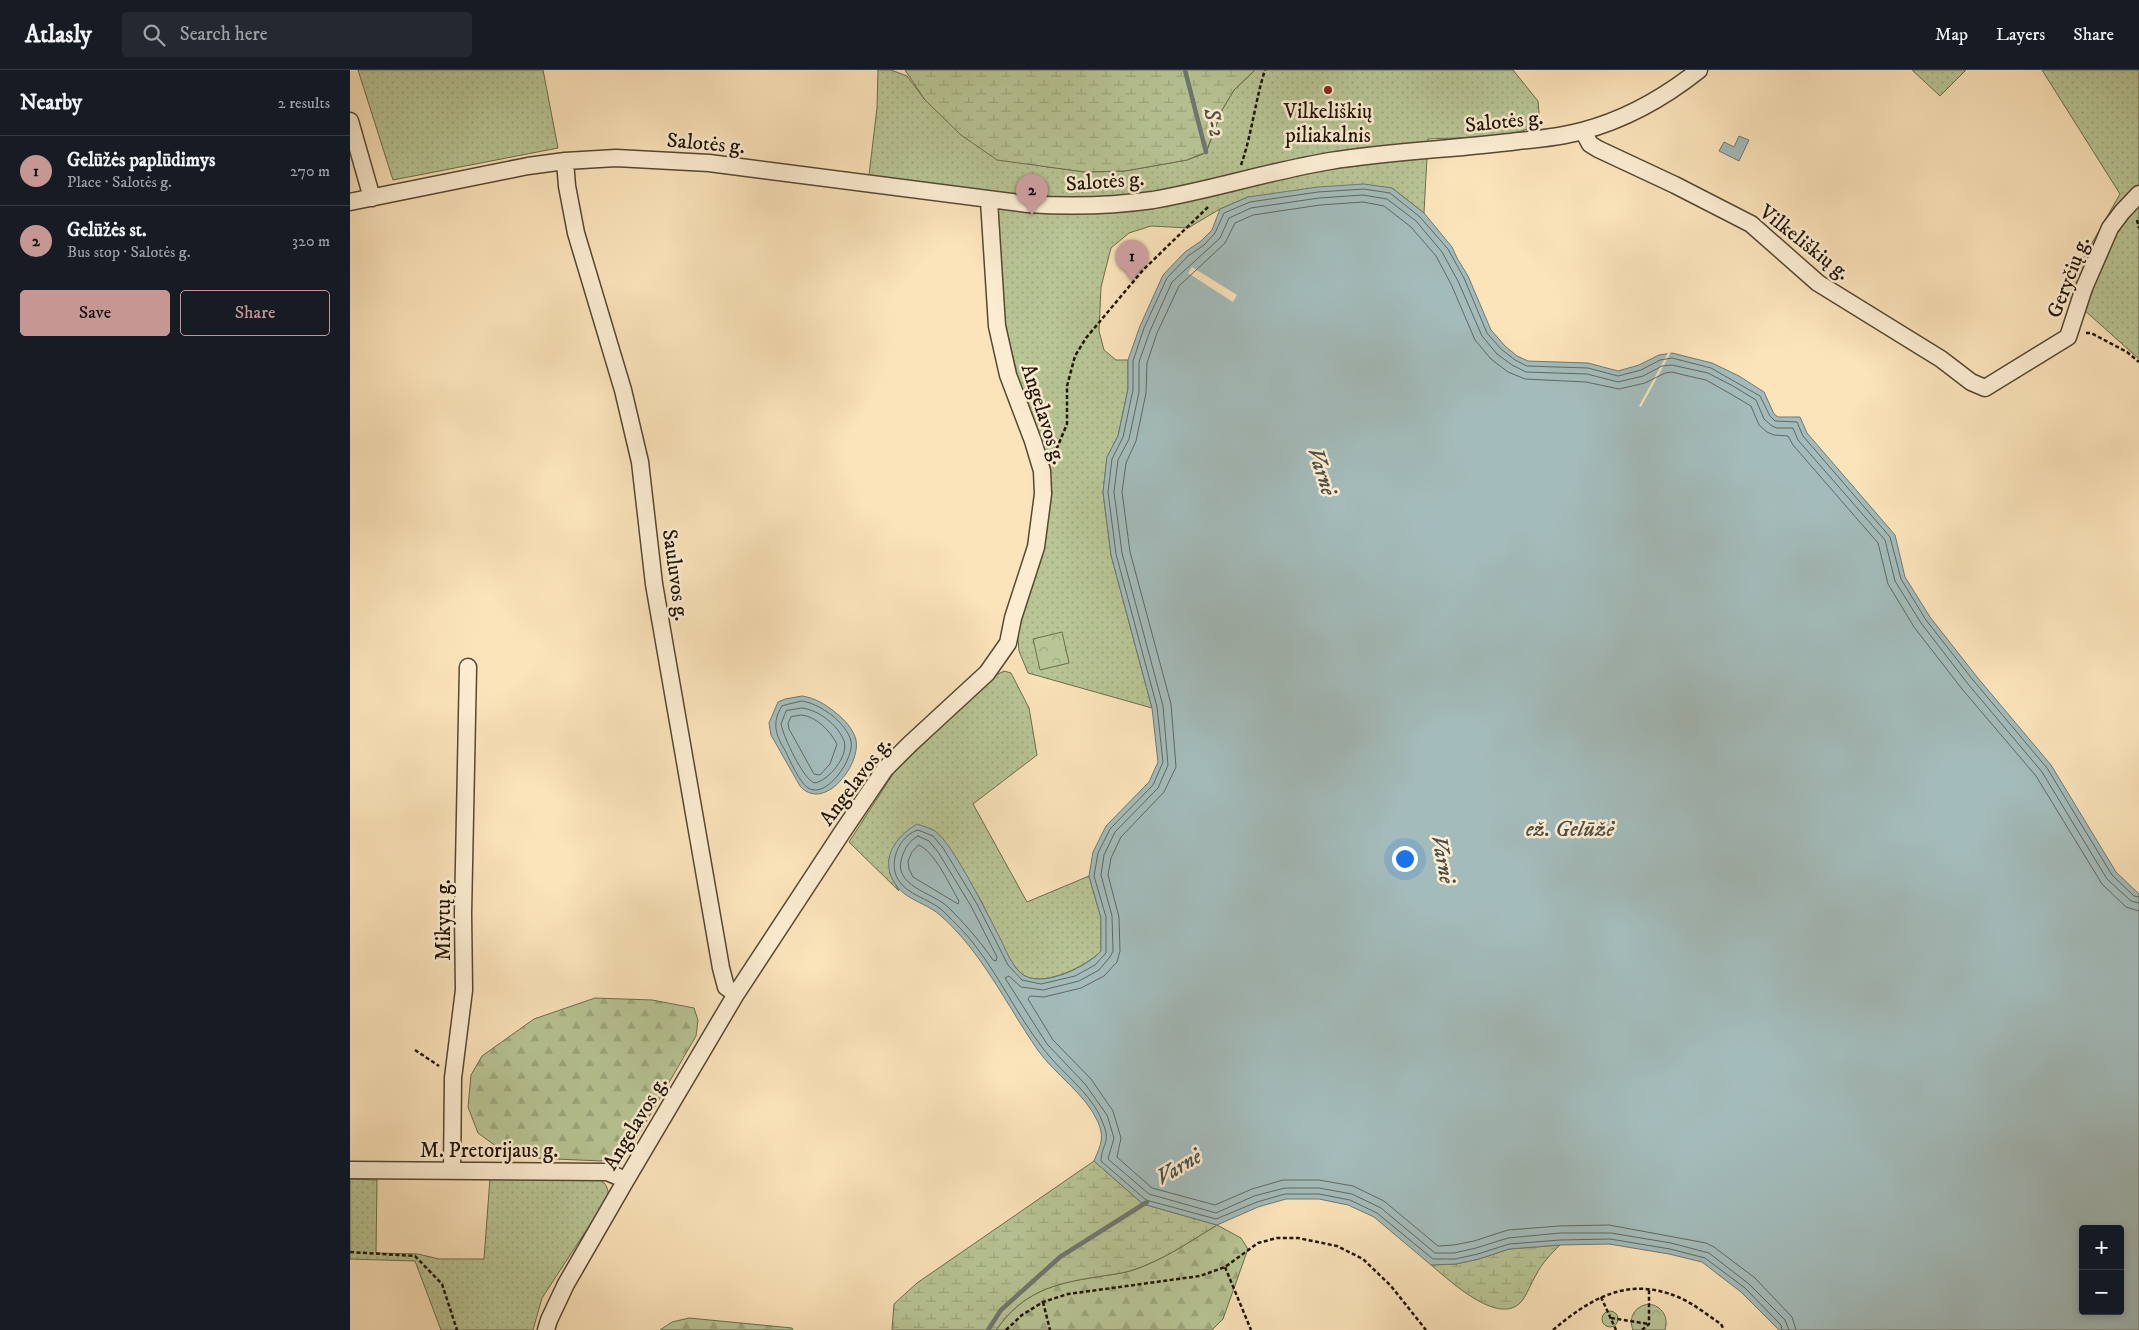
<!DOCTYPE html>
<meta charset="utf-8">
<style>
:root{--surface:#171b24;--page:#242831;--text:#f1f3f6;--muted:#9ea1a6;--line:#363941;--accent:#c59692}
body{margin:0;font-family:"IM FELL DW Pica",serif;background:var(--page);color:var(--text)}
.controls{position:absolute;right:15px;bottom:15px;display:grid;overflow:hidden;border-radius:5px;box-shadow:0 2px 8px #0003}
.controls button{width:45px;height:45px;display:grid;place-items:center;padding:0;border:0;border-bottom:1px solid var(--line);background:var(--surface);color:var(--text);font:25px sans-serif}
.you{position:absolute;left:1054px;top:788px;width:18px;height:18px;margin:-12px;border:4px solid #fff;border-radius:50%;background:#1a73e8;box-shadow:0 0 0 8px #1a73e833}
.badge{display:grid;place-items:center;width:32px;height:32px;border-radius:50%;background:var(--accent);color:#111;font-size:16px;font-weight:700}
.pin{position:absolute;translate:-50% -41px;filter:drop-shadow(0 1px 2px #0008)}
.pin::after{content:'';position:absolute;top:26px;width:18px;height:15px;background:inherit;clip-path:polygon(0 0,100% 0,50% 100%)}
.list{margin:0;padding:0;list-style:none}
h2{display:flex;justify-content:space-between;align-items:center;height:65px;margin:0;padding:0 20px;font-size:21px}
h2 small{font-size:16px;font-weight:400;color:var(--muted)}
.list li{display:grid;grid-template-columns:32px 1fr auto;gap:15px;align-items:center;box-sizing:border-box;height:70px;padding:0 20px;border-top:1px solid var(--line)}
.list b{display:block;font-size:19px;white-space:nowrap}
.list p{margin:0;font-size:16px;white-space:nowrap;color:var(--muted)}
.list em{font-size:16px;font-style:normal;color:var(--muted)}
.actions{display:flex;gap:10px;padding:15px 20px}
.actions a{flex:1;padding:11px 0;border:1px solid var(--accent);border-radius:5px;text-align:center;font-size:18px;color:var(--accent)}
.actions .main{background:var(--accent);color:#111}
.icon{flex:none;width:28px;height:28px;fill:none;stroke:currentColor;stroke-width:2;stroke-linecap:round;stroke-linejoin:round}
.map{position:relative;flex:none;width:1789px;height:1260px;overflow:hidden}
header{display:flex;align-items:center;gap:30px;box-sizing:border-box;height:70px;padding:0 25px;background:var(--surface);border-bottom:1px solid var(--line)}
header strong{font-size:24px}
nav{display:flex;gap:28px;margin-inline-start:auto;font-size:18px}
.search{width:350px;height:45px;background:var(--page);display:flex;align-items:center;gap:12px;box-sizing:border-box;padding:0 18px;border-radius:5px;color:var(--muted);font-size:19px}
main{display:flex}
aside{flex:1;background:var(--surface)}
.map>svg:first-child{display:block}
</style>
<header>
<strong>Atlasly</strong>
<div class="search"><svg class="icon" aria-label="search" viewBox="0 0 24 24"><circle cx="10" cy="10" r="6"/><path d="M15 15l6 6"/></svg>Search here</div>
<nav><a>Map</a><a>Layers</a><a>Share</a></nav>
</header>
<main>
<aside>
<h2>Nearby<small>2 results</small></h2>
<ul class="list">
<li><span class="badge">1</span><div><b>Gelūžės paplūdimys</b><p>Place · Salotės g.</p></div><em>270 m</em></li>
<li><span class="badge">2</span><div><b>Gelūžės st.</b><p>Bus stop · Salotės g.</p></div><em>320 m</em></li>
</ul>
<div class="actions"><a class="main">Save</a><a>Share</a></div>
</aside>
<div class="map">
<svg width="1789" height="1260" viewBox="0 0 1789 1260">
<defs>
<pattern id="grass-dots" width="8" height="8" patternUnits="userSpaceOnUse" patternTransform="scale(1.25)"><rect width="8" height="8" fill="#b8c595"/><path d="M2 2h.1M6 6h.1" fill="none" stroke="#9ea87f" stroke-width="1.8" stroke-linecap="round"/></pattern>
<pattern id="forest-firs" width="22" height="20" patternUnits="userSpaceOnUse" patternTransform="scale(1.25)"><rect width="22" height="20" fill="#b8c595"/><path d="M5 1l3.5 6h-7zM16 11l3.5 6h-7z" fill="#9ea87f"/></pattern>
<pattern id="wetland-marsh" width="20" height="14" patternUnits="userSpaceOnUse" patternTransform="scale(1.25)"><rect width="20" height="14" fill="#b8c595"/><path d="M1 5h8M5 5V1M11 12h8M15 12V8" fill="none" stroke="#9ea87f"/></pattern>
<pattern id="park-crowns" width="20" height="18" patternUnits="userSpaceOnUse" patternTransform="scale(1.25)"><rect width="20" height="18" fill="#b8c595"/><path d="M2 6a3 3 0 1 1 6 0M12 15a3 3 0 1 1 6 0" fill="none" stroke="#9ea87f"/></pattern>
</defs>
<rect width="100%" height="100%" fill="#fbe3ba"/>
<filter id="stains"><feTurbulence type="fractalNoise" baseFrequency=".004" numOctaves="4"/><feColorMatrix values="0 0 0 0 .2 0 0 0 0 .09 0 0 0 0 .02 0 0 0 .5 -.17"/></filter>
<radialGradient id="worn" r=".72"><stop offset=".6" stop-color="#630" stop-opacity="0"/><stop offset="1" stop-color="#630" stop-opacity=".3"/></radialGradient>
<path fill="url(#grass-dots)" stroke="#6c6c4e" d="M8,0H193L208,78L43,110Z
M528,0H541L557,6L575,30L692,96L735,102L775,101L837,90L856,83L872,40L884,20L905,0H1163L1188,31L1190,54C1159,70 1113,67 1078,69L1074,143L1042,118L898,127L870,139L838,158L801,156L779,163L761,178L751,217L749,261L754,280L766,290H778V319L768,366L757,387L753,422L761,485L802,638L678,603L669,581L667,558L702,422L667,304L653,244L641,121L519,105L527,38Z
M1562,0H1616L1590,26Z
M1692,0H1789V289L1714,222L1770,124Z
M654,601L661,603L679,638L687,685L623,734L677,832L739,806L751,848V881C738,895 695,917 675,906C659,898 640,848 631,831C620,812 608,793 597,775L539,789L540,804L549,821L499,772L545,701L646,605Z
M140,1108L250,1109C256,1114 259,1119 258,1127L192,1228L183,1260H91L65,1191L0,1189V1109L27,1110L26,1183L68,1184L89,1189H134Z"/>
<path fill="url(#forest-firs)" stroke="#6c6c4e" d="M245,928L302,930L344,938L348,950L346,966L282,1076L271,1085L251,1091L161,1087L128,1063L118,1037L121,1005L132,986L184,949Z
M867,1155L891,1168L898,1179L873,1249L862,1260H646C673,1222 702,1214 746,1207C757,1205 769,1204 780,1201C812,1191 839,1172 867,1155Z
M339,1248L442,1258L443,1260H310L322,1252Z"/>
<path fill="url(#wetland-marsh)" stroke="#6c6c4e" d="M555,0H905L884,20L872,40L856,82L837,90L775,101L735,102L647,90L611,65L575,30Z
M744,1091L793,1134L867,1155C839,1172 812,1191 780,1201C769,1204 757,1205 746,1207C702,1214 673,1222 646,1260H542L544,1234L567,1213Z
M1210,1175C1201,1184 1192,1193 1186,1205C1181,1213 1177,1225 1171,1232C1148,1257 1098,1209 1081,1195L1106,1194L1129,1189L1159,1179Z"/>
<path fill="url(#park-crowns)" stroke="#6c6c4e" d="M712,562L719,593L690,600L683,569Z
M1299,1234C1312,1236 1319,1247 1315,1260H1283C1278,1247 1285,1236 1299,1234Z
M1252 1249a8 8 0 1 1 16 0a8 8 0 1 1-16 0Z"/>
<path fill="#a3bbba" stroke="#6e7872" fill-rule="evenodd" d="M1389,66L1399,70L1389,91L1369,81L1374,72L1384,77Z
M1014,114L1042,118L1074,143L1102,177L1107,188L1118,206L1141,260L1155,276L1167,286L1178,291L1238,293L1268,301L1289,295L1309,285L1322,283L1362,293L1389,306L1414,322L1424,344L1428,347H1450L1457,363L1545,465L1555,507L1580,547L1627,607L1701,695L1766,802L1789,824V1260H1429L1391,1222L1352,1192L1319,1184L1259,1174L1210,1175L1159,1179L1129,1189L1106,1194L1081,1195L1024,1147L998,1135L969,1129H936L908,1137L867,1155L793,1134L744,1091C750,1076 755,1069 748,1052C735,1023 705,1005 687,979C656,934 632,882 590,845C572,830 551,830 541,806C532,783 550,764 567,754C573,756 580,758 585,761C603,773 640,849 652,872C657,883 664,900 675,906C696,917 738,896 751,881V848L739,806L743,782L756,756L799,712L808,692L802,638L761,485L753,422L757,387L768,366L778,319V290L790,256L813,205L835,182L851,171L862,160L870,139L898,127L968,117ZM1733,1159H1770V1241H1733Z
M452,626C465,628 475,634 486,643C494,649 504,660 506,670C511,695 474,743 450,716L421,665L419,653L428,632L435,629Z"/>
<path fill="#fbe3ba" d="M842,197L887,225L883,232L838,203Z
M1319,281L1321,282L1291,337L1289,336Z"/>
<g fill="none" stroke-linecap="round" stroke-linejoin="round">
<path stroke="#616860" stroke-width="1" d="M452,631C464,633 473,639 483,646C490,652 499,662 501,671C505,687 477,730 458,718C450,713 440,691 436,682C426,666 421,653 432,636Z
M452,638C469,640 488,655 494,671C499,686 479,710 465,713C454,711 433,666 431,654L436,641Z
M452,645C467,647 480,661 487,674L480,694L470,705L464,704L439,659L438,653L441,647Z
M568,766L579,771L588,782L621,836L647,887L646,891L643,890C630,871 614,853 598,837C582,822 542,816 552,787C555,778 559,771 568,766Z
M569,775C585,782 600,816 609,831L608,834L563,807L559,799L558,791L562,782Z
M1432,1260L1431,1255L1395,1218L1355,1188L1320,1179L1260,1169L1210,1170L1159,1174L1128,1184L1105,1189H1083L1027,1143L1000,1130L969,1124H935L907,1132L866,1149L796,1130L751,1091C752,1071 762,1074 752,1051C741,1022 710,1002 692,977C668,946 651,910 627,878C618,865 605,853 594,842C579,827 551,825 545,802C541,785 552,765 568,760L583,766L593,778L627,834L658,895L672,910L691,914L725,906L745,895L756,883V847L744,806L748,783L760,759L803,715L813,692L807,637L766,484L758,422L762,389L773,367L783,320V291L794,258L817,208L838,186L854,175L865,163L874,143L900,132L968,122L1014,119L1040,123L1070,147L1098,179L1114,208L1137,263L1151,279L1165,290L1177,296L1238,298L1268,306L1291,300L1310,290L1322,288L1361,298L1410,326L1420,346L1425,351L1447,352L1453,366L1540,467L1551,509L1576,550L1623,610L1697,698L1762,805L1784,826L1789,827
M1439,1260L1435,1250L1399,1214L1359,1183L1321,1173L1261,1163H1210L1158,1168L1126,1178L1104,1183H1085L1031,1138L1002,1124L969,1118H935L904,1126L866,1143L799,1124L758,1089L764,1068L757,1045L735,1014L697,974L655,908L659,906L671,917L693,920L729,911L749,900L760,887L763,881L762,846L751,805L754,785L765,762L808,718L818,695L813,636L772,483L764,422L768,390L779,369L789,322V292L800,261L822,212L870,168L879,148L901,138L969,128L1013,125L1037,129L1066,151L1092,182L1108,211L1132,266L1147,284L1162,295L1176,302L1237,304L1268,312L1293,306L1312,296L1322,295L1358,303L1383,316L1406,330L1414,349L1422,356L1427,358H1443L1448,370L1535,470L1545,511L1571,553L1618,614L1692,702L1757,809L1781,831L1789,833
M1446,1260L1442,1247L1405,1208L1364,1177L1356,1173L1259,1155L1209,1156L1158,1160L1124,1171L1104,1175L1088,1176L1034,1131L1003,1116L969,1110H933L902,1119L865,1135L802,1118L767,1087L771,1068L763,1041L741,1009L703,970L678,929L680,926L694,927L731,918L754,906L767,892L770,881L769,847L758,805L761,788L771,767L814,722L826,697L821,634L780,482L772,422L776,393L786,371L796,323L797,293L807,263L829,216L875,173L885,153L903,145L970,135L1013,132L1034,136L1061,157L1086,186L1101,214L1125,270L1141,289L1158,302L1175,309L1236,312L1269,319L1295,313L1315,303L1322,302L1334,305L1356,310L1379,323L1401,336L1409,355L1417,362L1424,365L1438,366L1443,375L1528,473L1538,514L1564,557L1612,619L1686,706L1752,814L1776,837L1789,841"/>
<path stroke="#6e7872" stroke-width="4.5" d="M835,0L856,82
M638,1260L651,1240L710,1187L797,1132"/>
<defs>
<path id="minor" d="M0,51L22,128
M1233,61L1240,74L1248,79L1325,115L1401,154L1468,213L1591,289L1621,312L1635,318L1718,267L1734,218L1760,158L1772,142L1789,124
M215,91L217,116L226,163L273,320L290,392L304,514L371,898L376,917L386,924
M0,132L178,96L215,91L266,88L359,93L678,134C720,137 761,136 803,130C862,120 920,101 980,91C1043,81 1106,79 1168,71C1190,69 1211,67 1232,61C1274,50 1315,27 1349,0
M0,1100L257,1102L276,1110
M102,1101L103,1008L114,920L113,844L118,597
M196,1260L199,1250L216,1214L276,1110L386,924L491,764L535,699L560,674L637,603L658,573L663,548L686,477L693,424L692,401L683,371L658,305L647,256L639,131"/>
</defs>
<use href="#minor" stroke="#564833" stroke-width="19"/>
<path stroke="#1f1406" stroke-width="2.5" stroke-dasharray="4 2.5" stroke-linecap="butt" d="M891,95C902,64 905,31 915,0
M1787,150L1789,158
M1736,263H1741L1777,282L1789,292
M704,385L717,354V316L725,286L736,268L793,200L859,136
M65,980L89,996
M0,1182L65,1186L92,1214L107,1260
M875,1197L901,1260
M1251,1227L1266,1260
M693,1232L700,1260
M1261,1248L1299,1254
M656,1260L672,1245L693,1232L718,1224L850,1206L875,1197L908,1173L927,1168H948L987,1176L1013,1189L1041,1216L1076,1260
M1203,1260C1241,1228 1278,1206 1328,1227C1343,1233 1357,1245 1371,1254L1374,1260
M1292,1260L1299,1254V1220"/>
<use href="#minor" stroke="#fcedd2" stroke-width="16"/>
</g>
<circle fill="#8f2418" stroke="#fcedd2" stroke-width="2" cx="978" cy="20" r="5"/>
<g text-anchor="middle" stroke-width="5" stroke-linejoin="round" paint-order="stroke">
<g font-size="21" fill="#1f1406" stroke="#fcedd2">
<text x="978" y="48">Vilkeliškių<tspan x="978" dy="24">piliakalnis</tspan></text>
</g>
<g font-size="21" fill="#1f1406" stroke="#fcedd2">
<text transform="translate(1154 51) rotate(-6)" y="7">Salotės g.</text>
<text transform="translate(356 73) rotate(5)" y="7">Salotės g.</text>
<text transform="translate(755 111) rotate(-4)" y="7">Salotės g.</text>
<text transform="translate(1455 172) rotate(38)" y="7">Vilkeliškių g.</text>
<text transform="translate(1718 207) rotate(-69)" y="7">Geryčių g.</text>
<text transform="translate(694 344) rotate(72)" y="7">Angelavos g.</text>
<text transform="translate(326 505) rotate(82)" y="7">Sauluvos g.</text>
<text transform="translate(505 711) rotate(-53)" y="7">Angelavos g.</text>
<text transform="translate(93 850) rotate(-90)" y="7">Mikytų g.</text>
<text transform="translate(285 1053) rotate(-59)" y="7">Angelavos g.</text>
<text x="139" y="1087">M. Pretorijaus g.</text>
</g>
<g font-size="22" font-style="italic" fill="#4d4e45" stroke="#fcedd2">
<text transform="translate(865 52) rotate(76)" y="8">S-2</text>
<text transform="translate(973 401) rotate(72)" y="8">Varnė</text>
<text x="1220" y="766">ež. Gelūžė</text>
<text transform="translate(1094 789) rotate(79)" y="8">Varnė</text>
<text transform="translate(828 1096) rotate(-31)" y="8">Varnė</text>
</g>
</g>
<rect width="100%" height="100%" filter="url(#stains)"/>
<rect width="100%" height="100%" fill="url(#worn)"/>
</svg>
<div class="controls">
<button>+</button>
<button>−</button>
</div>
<div class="you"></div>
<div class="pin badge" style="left:782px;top:211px">1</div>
<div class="pin badge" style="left:682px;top:145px">2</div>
</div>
</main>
